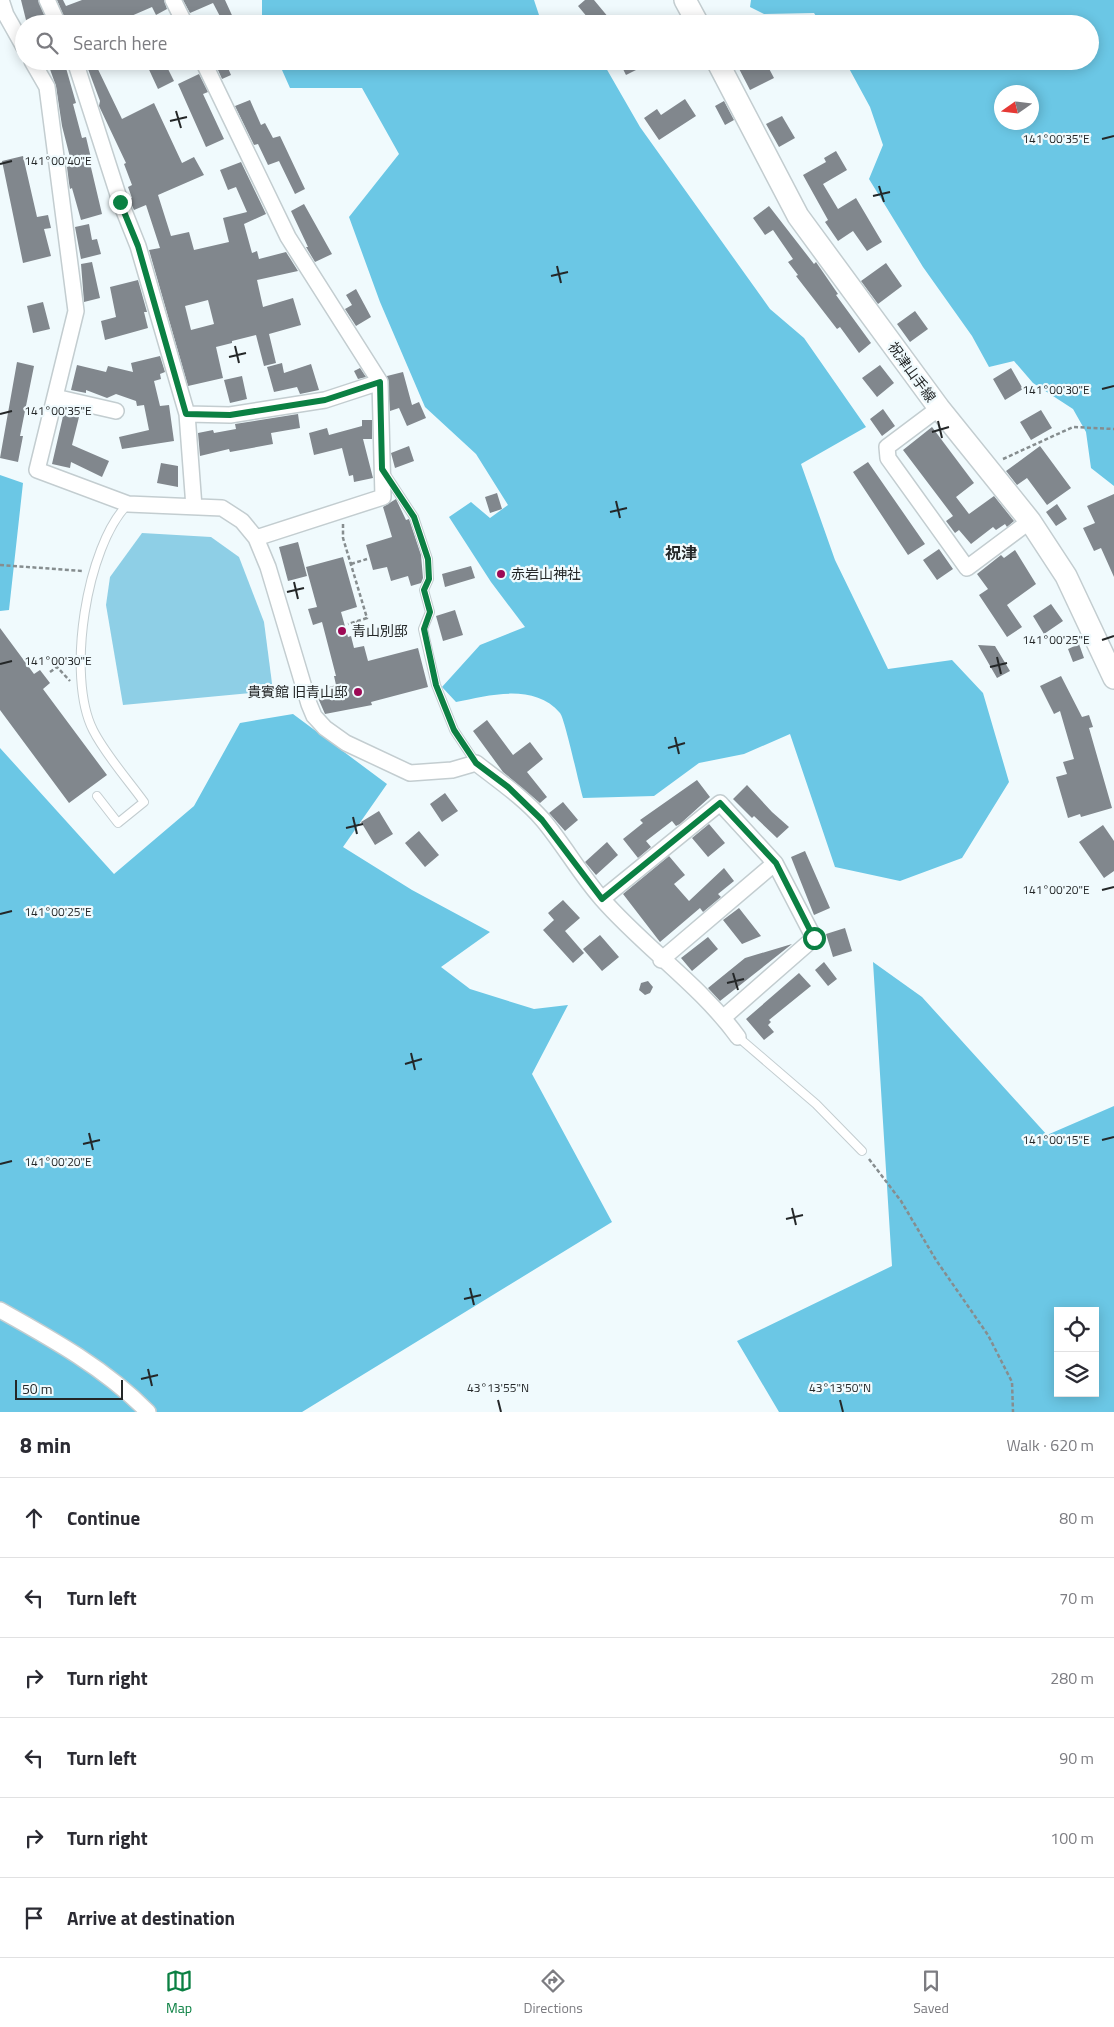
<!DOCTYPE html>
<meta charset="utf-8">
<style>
:root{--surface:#fff;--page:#f2f2f3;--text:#2b2b33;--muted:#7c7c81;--line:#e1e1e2;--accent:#0b8043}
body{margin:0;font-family:"Titillium Web","Noto Sans JP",sans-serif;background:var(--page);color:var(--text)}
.controls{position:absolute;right:15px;bottom:15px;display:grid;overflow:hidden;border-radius:0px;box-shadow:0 2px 12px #0003}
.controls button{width:45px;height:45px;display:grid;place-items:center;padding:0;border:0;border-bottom:1px solid var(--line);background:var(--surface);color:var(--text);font:25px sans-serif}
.compass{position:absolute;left:994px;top:85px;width:45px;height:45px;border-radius:50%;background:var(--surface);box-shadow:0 2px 12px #0003;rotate:256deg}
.scale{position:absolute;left:15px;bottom:12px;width:108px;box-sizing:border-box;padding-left:5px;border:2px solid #242728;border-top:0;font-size:14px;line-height:18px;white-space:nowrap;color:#242728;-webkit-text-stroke:4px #f0fafd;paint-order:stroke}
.stop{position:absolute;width:15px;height:15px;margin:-11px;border:4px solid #0b8043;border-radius:50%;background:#fff}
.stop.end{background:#0b8043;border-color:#fff;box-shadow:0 1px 5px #0008}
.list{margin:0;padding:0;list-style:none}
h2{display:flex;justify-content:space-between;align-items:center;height:65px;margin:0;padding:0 20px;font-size:21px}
h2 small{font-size:16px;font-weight:400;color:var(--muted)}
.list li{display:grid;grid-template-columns:32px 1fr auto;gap:15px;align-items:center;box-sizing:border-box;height:80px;padding:0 20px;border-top:1px solid var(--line)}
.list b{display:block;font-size:19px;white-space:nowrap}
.list em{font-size:16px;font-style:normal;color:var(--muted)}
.icon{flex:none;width:28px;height:28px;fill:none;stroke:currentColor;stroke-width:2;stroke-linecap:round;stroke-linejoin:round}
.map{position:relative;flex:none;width:1114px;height:1412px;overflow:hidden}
.search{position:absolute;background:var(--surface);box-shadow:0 2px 12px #0003;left:15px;right:15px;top:15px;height:55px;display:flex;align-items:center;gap:12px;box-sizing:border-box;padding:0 18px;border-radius:28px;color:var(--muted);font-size:19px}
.sheet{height:545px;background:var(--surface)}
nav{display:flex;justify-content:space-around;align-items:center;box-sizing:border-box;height:70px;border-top:1px solid var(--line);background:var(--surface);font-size:14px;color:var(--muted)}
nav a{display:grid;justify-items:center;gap:2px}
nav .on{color:var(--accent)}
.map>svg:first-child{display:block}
</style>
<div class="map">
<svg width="1114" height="1412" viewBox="0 0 1114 1412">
<rect width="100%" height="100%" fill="#f0fafd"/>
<path fill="#8ecfe6" d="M142,533L211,537L239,557L264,622L273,691L123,705L106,605L110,577Z"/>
<path fill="#6bc7e5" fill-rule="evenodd" d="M262,0H534L542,24H262Z
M751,0H1114V486L1091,468L1086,432L1073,409L1033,383L1014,361L989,367L972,336L923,267L869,179L883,145L870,107L845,61H1090V24H821L814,13L764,14L750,7ZM1002,92H1032V122H1002Z
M278,61H602L640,127L770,309L804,338L866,427L801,464L835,560L888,669L952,660L983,693L1009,782L962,858L900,881L835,867L790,734L744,754L699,763L654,796L583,798C579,785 565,719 560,713C534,683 490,695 456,702L442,687L480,645L525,627L491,582L449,517L471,502L490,518L508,505L476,454L425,407L380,302L349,217L399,154L362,88H290Z
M0,475L23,483L9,610L0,611Z
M293,714L387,784L343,847L412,890L490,932L441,967L470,989L534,1009L568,1005L532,1074L612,1222L302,1412H0V748L114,874L194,806L240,723Z
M873,962L922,997L1047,1135L1114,1106V1412H779L737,1341L892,1266ZM1058,1311H1095V1393H1058Z"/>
<path fill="#81878d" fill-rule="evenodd" d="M21,0H38L48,24H27Z
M57,0H63L66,6L82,0H164L167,9L156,15L152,7L122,20L124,24H67Z
M183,0H225L236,24H224L213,3L190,13Z
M585,0H594L614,24H593L578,6Z
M47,61H64L76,103L73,104L82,138L86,137L91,158L89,159L102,214L81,220L72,188L70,189L69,183L67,167L72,165L62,126L56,86Z
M85,61H94L122,119L154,103L182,163L194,157L204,175L158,195L171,236L189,232L194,250L229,242L223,218L247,212L236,187L228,190L220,170L241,162L266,214L244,224L252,253L257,251L259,259L286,252L298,271L257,280L263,307L293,298L301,325L269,334L276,363L264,366L256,335L232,341V343L216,347L223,378L188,386L149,250L160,248L146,205L134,210L129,199L132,198L128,187L132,185L124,164L126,163L99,106L100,101ZM208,300L214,324L191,330L185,306Z
M145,61H164L174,81L158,89Z
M214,61H225L231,75L222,79Z
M619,61H654L626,75Z
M735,61H765L774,78L750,90Z
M199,74L208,92L203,94L224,139L206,147L178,84Z
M685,99L696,116L659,140L644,118L657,109L661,115Z
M250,100L261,125L265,123L273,138L280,136L305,189L295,194L279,161L268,165L258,144L254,145L235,106Z
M724,101L734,120L725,125L715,106Z
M782,116L795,138L779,147L766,124Z
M836,151L847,170L823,184L838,209L856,198L882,242L867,251L853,231L838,241L825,222L828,220L803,175L826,162L824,158Z
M23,156L37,217L48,215L51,228L44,229L51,256L23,263L2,161Z
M304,204L332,254L315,262L306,247H308L291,211Z
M769,206L814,264L816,262L838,294L836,295L871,343L859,353L840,327L837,329L796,276L798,275L788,262L793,259L773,230L765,235L753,218Z
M89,224L92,240L97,239L101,254L81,259L75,227Z
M92,262L100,298L84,302L81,264Z
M886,263L902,286L878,304L861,281Z
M138,280L147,312H144L148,328L105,340L101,321L116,317L110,287Z
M356,289L371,317L356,326L345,309L352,305L346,295Z
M43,302L50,329L33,333L27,306Z
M915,311L928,329L910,342L897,324Z
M160,356L165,372L160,374L161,379L154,381L160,406L169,405L174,441L122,449L119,437L149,430L144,405L137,406L136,401L116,394L107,398L86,390V393L71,390L77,365L106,372L108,366L133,372L131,363Z
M17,362L34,366L20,436H23L18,462L0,458Z
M282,363L284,373L311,364L319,390L300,394L297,387L274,392L267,367Z
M880,365L894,383L877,397L862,378Z
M360,368L366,377L358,379L354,371Z
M1011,368L1023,389L1005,400L993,379Z
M403,372L412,405L419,402L426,418L407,426L399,408L390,411L387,376Z
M242,376L247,399L230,403L224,380Z
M883,409L895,426L882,436L870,419Z
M1041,410L1052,428L1031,440L1020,422Z
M64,412L79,417L72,445L109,461L102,477L71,462L70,468L52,464Z
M298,414L300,428L271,433L273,444L230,452L229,449L200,456L198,433L213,430L214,433L236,429L235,424Z
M362,420H372V439H363L373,478L354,482L353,475L349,476L342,448L314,455L309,433L327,428L329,435L362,426Z
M932,427L974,483L956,497L969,514L994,496L1014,521L1007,527L1005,524L996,530L993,527L971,544L959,530L955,533L946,521L953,516L903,450Z
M409,446L414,461L395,468L391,453Z
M1040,446L1071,488L1047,505L1027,478L1017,485L1006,471Z
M868,462L925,544L908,555L853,472Z
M161,463L178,466V487L157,483Z
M497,493L502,509L490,513L485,497Z
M1114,494V577L1101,548L1094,551L1083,528L1095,523L1087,506Z
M396,499L406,520L409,519L421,555L423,578L421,583L411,586L408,576L391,581L387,567L373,570L366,545L392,537L383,507Z
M1057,504L1067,519L1056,526L1046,512Z
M298,542L307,576L288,581L279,547Z
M939,549L953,569L937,580L923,560Z
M1015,550L1036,584L1007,605L1022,627L1007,637L979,595L988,589L977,574L1001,555L1004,558Z
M343,557L357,607L341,612L348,637L351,636L354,648L364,646L368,661L418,648L428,687L371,702L372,705L325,714L315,691L336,685L334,676H336L322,622L313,625L308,609L317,607L306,567Z
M471,566L475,578L445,587L442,574Z
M1051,604L1063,621L1044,634L1033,616Z
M455,610L463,635L443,641L436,616Z
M0,628L34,674L40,670L50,683L43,689L107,775L69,803L0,710Z
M1079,644L1084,658L1073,662L1068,649Z
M978,645L995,646L1010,671L997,678Z
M1061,676L1082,717L1089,715L1093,727L1089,728L1112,808L1081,817L1080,814L1068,818L1056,777L1067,774L1063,762L1074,759L1060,711L1054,714L1040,686Z
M487,720L513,755L530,742L543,759L527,772L547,797L540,803L503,772L473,731Z
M697,780L710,797L680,824L676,826L672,821L646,841L651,847L638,858L623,839L643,823L640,820Z
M747,785L772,812L789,827L777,838L754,816L752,818L733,799Z
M445,793L458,811L442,822L430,804Z
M563,802L578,820L565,831L549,813Z
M379,811L393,834L375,845L361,822Z
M709,824L725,843L708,857L692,838Z
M1103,825L1114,841V871L1104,878L1079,842Z
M419,831L439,855L425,867L405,843Z
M607,842L618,855L596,875L585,862Z
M805,851L830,908L814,915L791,857Z
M669,856L685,875L674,884L689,901L724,868L734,881L718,894L721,897L703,912L700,908L660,942L623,894Z
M563,900L580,918L565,931L584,953L573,963L543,930L554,920L548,913Z
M739,908L761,936L742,944L723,920Z
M845,928L852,951L833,957L826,934Z
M600,935L619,957L602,971L583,949Z
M708,937L718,949L692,971L681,958Z
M792,944L720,1001L708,988L745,958Z
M824,962L837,979L828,986L815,970Z
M799,973L811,986L769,1020L771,1022L768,1025L774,1032L764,1040L746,1019Z
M648,981L653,987L650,993L645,995L639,990L641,983Z"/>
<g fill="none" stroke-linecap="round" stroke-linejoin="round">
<defs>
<path id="lane" d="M385,473L414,517L428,559L429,579L424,590L430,612L423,629L436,685L454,730L476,763
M97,796L118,823L144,802C128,780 105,754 93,730C66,677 86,546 128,504
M738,1037L816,1104L862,1151"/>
<path id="street" d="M1,0L6,15L24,47
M47,0L58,24
M173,0L185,24
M32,61L47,87L76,311L37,470L128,504L222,508L242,521L256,538L268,567L309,704L314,716L325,728L346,743L410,773L452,770L476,763C499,781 524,798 543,820C564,845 580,874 602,899C644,947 701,986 738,1037
M75,61L120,201L138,246L187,414L194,507
M203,61L288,237L380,382L383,497L256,538
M55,397L116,411
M939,408L887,447L888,458L967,568L1030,521
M187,414L230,415L325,400L380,382
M602,899L720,803L775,863L814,938L724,1017
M661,960L775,863
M0,1310C52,1339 106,1369 148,1412"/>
<path id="secondary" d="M685,0L698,24
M717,61L798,216L939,408L1030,521L1066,576L1114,678"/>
</defs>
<use href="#lane" stroke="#c3cdd0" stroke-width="10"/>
<use href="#street" stroke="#c3cdd0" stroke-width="18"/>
<use href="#secondary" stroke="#c3cdd0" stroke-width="24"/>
<path stroke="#868d8f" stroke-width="2.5" stroke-dasharray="4 2.5" stroke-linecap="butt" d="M1003,459L1073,427L1114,429
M343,524V538L367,618L348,624
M351,564L367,559
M0,565L83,571
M357,621L360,632
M50,672L57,667L70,681
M869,1159L901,1201L936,1260L988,1335L1012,1382L1013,1412"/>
<use href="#lane" stroke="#fff" stroke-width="8"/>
<use href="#street" stroke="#fff" stroke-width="15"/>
<use href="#secondary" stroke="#fff" stroke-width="21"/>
</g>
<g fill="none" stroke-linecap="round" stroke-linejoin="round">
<path stroke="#0b8043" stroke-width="6" d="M120,202L138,246L186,414L230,415L325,400L380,382L382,469L414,517L428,559L429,579L424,590L430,612L424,629L436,685L454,730L476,763L508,787L542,820L602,899L720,803L776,863L814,938"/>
</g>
<path fill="none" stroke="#242728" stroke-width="2" d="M176,111L181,128M170,121L187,117M1102,139L1114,136M0,164L12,161M879,186L884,202M873,196L890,192M557,266L561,283M551,276L568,272M235,346L239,363M229,357L246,353M1102,389L1114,386M0,414L12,411M938,421L942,438M932,432L949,427M616,501L620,518M610,512L627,508M294,582L298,599M287,592L304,588M1102,640L1114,636M997,657L1001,674M0,664L12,661M990,667L1007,663M675,737L679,754M668,748L685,743M353,817L357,834M346,828L363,824M1102,890L1114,887M0,914L12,911M733,973L738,990M727,983L744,979M411,1053L415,1070M405,1064L422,1059M89,1133L93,1150M1102,1140L1114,1137M83,1144L100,1140M0,1164L12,1161M792,1208L796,1225M786,1219L803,1215M470,1288L474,1305M464,1299L481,1295M148,1369L152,1386M141,1379L158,1375M498,1400L501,1412M840,1400L843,1412"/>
<g fill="#9d0955" stroke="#f0fafd" stroke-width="2">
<circle cx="501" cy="574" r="5"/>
<circle cx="342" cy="631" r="5"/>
<circle cx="358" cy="692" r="5"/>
</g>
<g text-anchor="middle" stroke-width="4.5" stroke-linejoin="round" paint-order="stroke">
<g font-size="14" fill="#242728" stroke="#f0fafd">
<text transform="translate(912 372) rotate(54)" y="5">祝津山手線</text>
</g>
<g font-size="14" fill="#242728" stroke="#f0fafd" text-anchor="start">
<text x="511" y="579">赤岩山神社</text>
<text x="352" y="636">青山別邸</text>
<text x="348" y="697" text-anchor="end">貴賓館 旧青山邸</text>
</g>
<g font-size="16" font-weight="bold" fill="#242728" stroke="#f0fafd">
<text x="681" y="559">祝津</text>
</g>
</g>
<g font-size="12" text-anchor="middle" fill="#242728" stroke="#f0fafd" stroke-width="4.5" stroke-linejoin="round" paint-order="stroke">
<text x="1056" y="143">141°00'35"E</text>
<text x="58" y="165">141°00'40"E</text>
<text x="1056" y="394">141°00'30"E</text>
<text x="58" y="415">141°00'35"E</text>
<text x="1056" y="644">141°00'25"E</text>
<text x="58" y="665">141°00'30"E</text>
<text x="1056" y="894">141°00'20"E</text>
<text x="58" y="916">141°00'25"E</text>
<text x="1056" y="1144">141°00'15"E</text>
<text x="58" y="1166">141°00'20"E</text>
<text x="498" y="1392">43°13'55"N</text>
<text x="840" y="1392">43°13'50"N</text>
</g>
</svg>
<div class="controls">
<button><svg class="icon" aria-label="locate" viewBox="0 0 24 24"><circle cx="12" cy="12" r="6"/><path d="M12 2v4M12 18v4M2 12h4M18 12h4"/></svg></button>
<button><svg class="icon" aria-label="layers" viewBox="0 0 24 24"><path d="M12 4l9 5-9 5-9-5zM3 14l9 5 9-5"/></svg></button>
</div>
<svg class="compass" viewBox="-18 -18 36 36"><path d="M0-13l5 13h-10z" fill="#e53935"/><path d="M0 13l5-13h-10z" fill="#7c7c81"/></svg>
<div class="scale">50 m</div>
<div class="stop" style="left:814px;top:938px"></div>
<div class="stop end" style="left:120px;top:202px"></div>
<div class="search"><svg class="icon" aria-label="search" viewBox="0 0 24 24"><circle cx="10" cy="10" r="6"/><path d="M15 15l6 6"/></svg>Search here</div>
</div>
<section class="sheet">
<h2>8 min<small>Walk · 620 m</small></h2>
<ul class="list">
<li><svg class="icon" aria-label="ahead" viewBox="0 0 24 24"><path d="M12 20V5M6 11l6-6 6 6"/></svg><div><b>Continue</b></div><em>80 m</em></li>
<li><svg class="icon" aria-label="left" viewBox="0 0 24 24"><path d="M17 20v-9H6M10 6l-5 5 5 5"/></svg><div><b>Turn left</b></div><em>70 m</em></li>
<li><svg class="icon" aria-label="right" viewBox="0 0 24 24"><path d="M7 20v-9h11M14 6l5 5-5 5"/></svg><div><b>Turn right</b></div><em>280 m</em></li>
<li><svg class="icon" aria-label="left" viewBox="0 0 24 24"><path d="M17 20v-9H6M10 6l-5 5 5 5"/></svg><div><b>Turn left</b></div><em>90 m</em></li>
<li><svg class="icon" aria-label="right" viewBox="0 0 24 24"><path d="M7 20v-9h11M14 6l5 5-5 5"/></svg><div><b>Turn right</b></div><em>100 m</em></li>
<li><svg class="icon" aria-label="arrive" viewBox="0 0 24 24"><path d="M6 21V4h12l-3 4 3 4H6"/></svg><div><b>Arrive at destination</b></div></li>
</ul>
</section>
<nav>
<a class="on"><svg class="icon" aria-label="map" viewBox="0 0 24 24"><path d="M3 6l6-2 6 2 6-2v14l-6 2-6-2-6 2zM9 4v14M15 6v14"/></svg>Map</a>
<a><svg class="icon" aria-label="directions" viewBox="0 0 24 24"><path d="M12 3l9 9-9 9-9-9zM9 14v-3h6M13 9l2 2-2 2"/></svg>Directions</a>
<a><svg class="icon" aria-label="saved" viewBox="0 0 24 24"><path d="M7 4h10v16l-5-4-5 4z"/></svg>Saved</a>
</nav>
